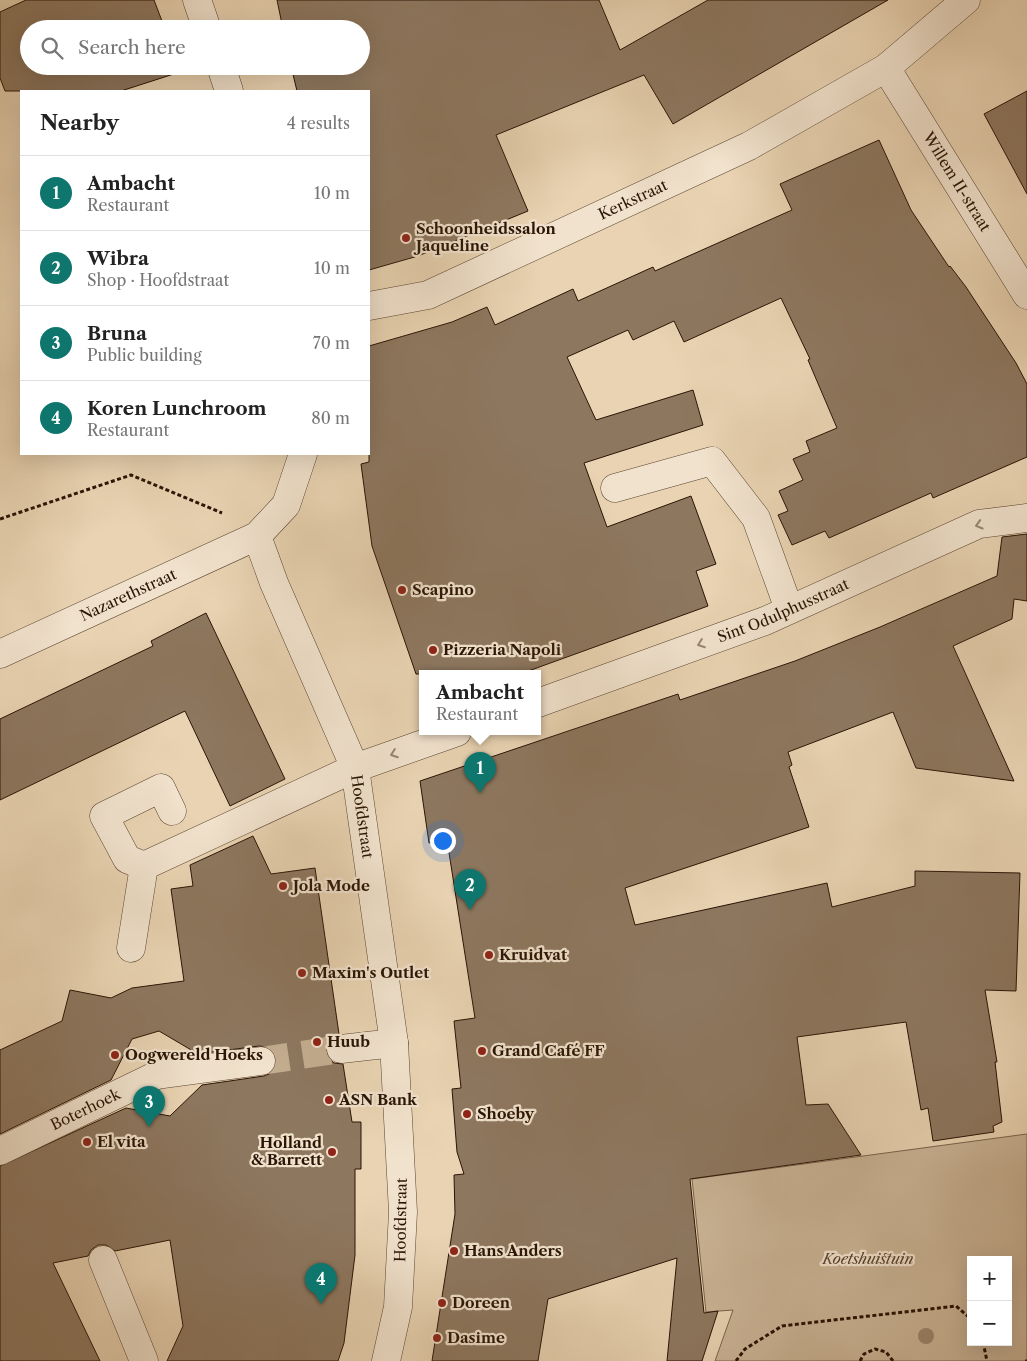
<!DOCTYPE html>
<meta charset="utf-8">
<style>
:root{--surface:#fff;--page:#f6f6f6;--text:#222;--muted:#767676;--line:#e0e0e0;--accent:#0f766e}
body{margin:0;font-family:"Libre Caslon Text",serif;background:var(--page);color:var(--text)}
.controls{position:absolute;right:15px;bottom:15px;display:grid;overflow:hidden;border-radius:0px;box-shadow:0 5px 20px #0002}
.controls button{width:45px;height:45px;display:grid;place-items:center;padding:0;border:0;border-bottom:1px solid var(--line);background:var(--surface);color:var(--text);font:25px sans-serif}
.you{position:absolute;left:442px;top:840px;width:18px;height:18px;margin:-12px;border:4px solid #fff;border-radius:50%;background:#1a73e8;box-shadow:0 0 0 8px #1a73e833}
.badge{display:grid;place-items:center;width:32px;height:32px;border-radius:50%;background:var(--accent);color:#fff;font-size:16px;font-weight:700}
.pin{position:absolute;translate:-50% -41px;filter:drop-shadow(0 1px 2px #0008)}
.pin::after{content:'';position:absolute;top:26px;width:18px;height:15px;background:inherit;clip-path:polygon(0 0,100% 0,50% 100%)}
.popup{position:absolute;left:419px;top:670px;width:122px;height:65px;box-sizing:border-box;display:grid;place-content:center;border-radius:0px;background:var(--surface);filter:drop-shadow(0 1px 4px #0005);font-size:16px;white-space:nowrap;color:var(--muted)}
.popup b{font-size:19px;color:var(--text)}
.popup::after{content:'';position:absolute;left:50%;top:100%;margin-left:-10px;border:10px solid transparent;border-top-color:var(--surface)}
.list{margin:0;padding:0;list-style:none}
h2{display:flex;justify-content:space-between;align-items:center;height:65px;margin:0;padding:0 20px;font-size:21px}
h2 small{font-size:16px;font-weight:400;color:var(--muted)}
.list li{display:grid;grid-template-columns:32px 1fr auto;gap:15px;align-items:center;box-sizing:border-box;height:75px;padding:0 20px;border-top:1px solid var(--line)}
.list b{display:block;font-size:19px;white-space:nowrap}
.list p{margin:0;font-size:16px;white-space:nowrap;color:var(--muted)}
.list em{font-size:16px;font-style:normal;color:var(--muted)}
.icon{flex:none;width:28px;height:28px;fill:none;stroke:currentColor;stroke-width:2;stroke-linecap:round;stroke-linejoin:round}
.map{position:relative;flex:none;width:1027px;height:1361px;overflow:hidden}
.search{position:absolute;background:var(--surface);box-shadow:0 5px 20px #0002;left:20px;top:20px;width:350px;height:55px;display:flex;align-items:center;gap:12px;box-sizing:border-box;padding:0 18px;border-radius:28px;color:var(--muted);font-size:19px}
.panel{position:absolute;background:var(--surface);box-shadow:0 5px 20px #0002;left:20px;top:90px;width:350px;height:365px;border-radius:0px}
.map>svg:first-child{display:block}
</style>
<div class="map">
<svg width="1027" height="1361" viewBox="0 0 1027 1361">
<rect width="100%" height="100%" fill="#e9d3b2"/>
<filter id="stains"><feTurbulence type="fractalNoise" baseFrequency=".004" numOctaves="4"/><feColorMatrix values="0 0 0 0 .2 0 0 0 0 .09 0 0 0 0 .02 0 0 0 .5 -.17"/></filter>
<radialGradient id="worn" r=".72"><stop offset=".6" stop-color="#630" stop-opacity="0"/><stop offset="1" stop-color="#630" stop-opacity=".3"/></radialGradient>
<path fill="#c9b395" stroke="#7a644d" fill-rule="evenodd" d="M1027,1134V1361H715L733,1310L706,1312L692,1179ZM971,1260H1008V1342H971Z"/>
<path fill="#8d775f" stroke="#2a1405" d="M26,0H154L165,29H29V66H178L180,72L121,91H5L0,78V12Z
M277,0H599L620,50L708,0H888L673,124L644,75L496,135L528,211L418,256L369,270V91H297L291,66H361V29H283Z
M1027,91V194L984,114Z
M879,140L911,210L949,267L950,266L966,287L1016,363L1027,384V457L933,498L931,493L829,538L825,531L792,545L778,515L788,511L779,491L803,480L793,459L810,452L806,441L837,428L808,360L810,359L781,298L684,342L674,321L633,340L628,330L567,357L596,420L693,390L703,425L584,463L607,527L691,496L716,564L696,571L708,606L520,674H416L372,546L361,464L369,462V346L452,322L487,307L495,325L573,289L578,301L653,267L655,271L792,210L780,184Z
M1027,534V601L1014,599L1012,619L953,646L1014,781L916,768L893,712L788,752L792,765L789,767L809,827L625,888L635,925L827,883L832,907L915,886V871L1020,873L1016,991L985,990L997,1062H995L1002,1122L993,1126L994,1132L933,1141L928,1108L921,1110L906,1022L797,1037L806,1105L828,1104L861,1155L690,1179L704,1313L718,1311L702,1361H667L677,1258L548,1299L538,1361H432L455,1214L454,1175L464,1174L457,1152L452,1089L461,1088L454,1021L475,1018L447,840L429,843L420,781L678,694L680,700L795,661L880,627L997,576L1002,537Z
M206,613L285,779L230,806L185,711L0,800V719L153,646L151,641Z
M253,836L271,874L315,868L339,1034L331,1037L327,1042L326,1051L328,1058L334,1063L343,1064L352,1122H361V1169H355V1255L344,1343L338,1361H167L183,1326L170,1240L115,1251L106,1245H98L91,1250L88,1256L53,1263L100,1361H0V1166L126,1108L170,1116L202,1085L264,1076L271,1073L275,1067L276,1059L273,1051L267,1047L259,1046L198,1054L159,1031L132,1039L111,1080L0,1134V1050L62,1021L70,990L111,998L132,988L184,981L171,889L193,886L190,865Z"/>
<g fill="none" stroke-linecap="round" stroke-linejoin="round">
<path stroke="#c3ad8f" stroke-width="28" stroke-dasharray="28 14" stroke-linecap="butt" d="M261,1061L341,1049"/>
<defs>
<g id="minor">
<path d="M197,0L207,29"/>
<path d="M221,66L229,91"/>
<path id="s1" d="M886,68L1027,295"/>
<path id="s2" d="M369,306L428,295L749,146L886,68L966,0"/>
<path d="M615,488L712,461L756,518L789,609"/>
<path id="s3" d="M257,536L274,583L355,768L394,1043L403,1212L398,1307L386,1361"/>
<path id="s4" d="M0,654L257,536L286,505L303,454"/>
<path id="s5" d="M538,703L765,621L979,524L1027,518"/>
<path d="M144,866L127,859L104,816L161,788L172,811"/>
<path d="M131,948L144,866L355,768L457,732"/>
<path d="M341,1049L394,1043"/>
<path id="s6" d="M0,1151L157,1075L261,1061"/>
<path d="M103,1260L144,1361"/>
</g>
</defs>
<use href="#minor" stroke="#5a4430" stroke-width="29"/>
<path stroke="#2a1405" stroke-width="3" stroke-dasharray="4 2.5" stroke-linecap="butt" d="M0,519L131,475L222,513
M983,1342L987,1361
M736,1361L745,1349L782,1326L956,1306L971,1319
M860,1361L864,1354L875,1349L886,1352L893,1361
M1025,1361H1027"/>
<use href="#minor" stroke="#f1e2cd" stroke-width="28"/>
</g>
<circle fill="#9a846a" cx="926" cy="1336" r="8"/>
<defs><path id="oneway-chevron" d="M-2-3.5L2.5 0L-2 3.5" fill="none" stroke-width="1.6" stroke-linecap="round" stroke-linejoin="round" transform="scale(1.25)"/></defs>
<g stroke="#978573">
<use href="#oneway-chevron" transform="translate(979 525) rotate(164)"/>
<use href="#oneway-chevron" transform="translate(701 644) rotate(160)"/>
<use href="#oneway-chevron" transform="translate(394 754) rotate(160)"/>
</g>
<g fill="#8f2418" stroke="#f1e2cd" stroke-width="2">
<circle cx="406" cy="238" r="5"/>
<circle cx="402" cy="590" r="5"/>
<circle cx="433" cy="650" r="5"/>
<circle cx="283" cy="886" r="5"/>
<circle cx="489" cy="955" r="5"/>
<circle cx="302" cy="973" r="5"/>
<circle cx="317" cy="1042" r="5"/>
<circle cx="482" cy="1051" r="5"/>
<circle cx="115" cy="1055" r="5"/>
<circle cx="329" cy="1100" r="5"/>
<circle cx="467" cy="1114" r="5"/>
<circle cx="87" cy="1142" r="5"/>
<circle cx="332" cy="1152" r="5"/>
<circle cx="454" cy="1251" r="5"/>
<circle cx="442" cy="1303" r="5"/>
<circle cx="437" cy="1338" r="5"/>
</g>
<g text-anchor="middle" stroke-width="4.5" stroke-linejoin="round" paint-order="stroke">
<g font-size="15" fill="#2a1405" stroke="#f1e2cd">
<text dy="5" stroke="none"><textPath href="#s1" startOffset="134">Willem II-straat</textPath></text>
<text dy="5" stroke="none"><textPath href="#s2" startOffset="286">Kerkstraat</textPath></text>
<text dy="5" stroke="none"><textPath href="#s4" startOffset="141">Nazarethstraat</textPath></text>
<text dy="5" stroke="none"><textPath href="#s5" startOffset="262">Sint Odulphusstraat</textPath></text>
<text dy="5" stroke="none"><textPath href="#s3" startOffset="301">Hoofdstraat</textPath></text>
<text dy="5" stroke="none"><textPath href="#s6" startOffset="95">Boterhoek</textPath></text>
<text transform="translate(401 1220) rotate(-89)" y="5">Hoofdstraat</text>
</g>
<g font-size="15" font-weight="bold" fill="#2a1405" stroke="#f1e2cd" text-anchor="start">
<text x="416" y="234">Schoonheidssalon<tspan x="416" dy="17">Jaqueline</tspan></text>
<text x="412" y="595">Scapino</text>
<text x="443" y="655">Pizzeria Napoli</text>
<text x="293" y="891">Jola Mode</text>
<text x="499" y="960">Kruidvat</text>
<text x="312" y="978">Maxim's Outlet</text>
<text x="327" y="1047">Huub</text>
<text x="492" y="1056">Grand Café FF</text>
<text x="125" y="1060">Oogwereld Hoeks</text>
<text x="339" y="1105">ASN Bank</text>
<text x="477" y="1119">Shoeby</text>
<text x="97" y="1147">El vita</text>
<text x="322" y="1148" text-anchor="end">Holland<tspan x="322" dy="17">&amp; Barrett</tspan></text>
<text x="464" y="1256">Hans Anders</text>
<text x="452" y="1308">Doreen</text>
<text x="447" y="1343">Dasime</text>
</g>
<g font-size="15" font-style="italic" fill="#5a4430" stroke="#f1e2cd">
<text x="868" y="1264">Koetshuistuin</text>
</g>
</g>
<rect width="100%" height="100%" filter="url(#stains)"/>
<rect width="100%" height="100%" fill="url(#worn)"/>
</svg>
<div class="controls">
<button>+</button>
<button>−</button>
</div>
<div class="you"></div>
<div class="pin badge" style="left:480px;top:793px">1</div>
<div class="popup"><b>Ambacht</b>Restaurant</div>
<div class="pin badge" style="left:470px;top:910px">2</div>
<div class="pin badge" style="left:149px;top:1127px">3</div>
<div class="pin badge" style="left:321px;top:1304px">4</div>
<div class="search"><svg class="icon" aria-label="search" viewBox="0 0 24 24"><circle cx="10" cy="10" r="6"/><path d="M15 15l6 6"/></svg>Search here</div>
<section class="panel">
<h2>Nearby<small>4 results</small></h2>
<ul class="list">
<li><span class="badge">1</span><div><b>Ambacht</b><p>Restaurant</p></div><em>10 m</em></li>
<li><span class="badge">2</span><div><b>Wibra</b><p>Shop · Hoofdstraat</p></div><em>10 m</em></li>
<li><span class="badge">3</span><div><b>Bruna</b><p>Public building</p></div><em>70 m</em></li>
<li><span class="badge">4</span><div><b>Koren Lunchroom</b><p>Restaurant</p></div><em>80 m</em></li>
</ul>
</section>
</div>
